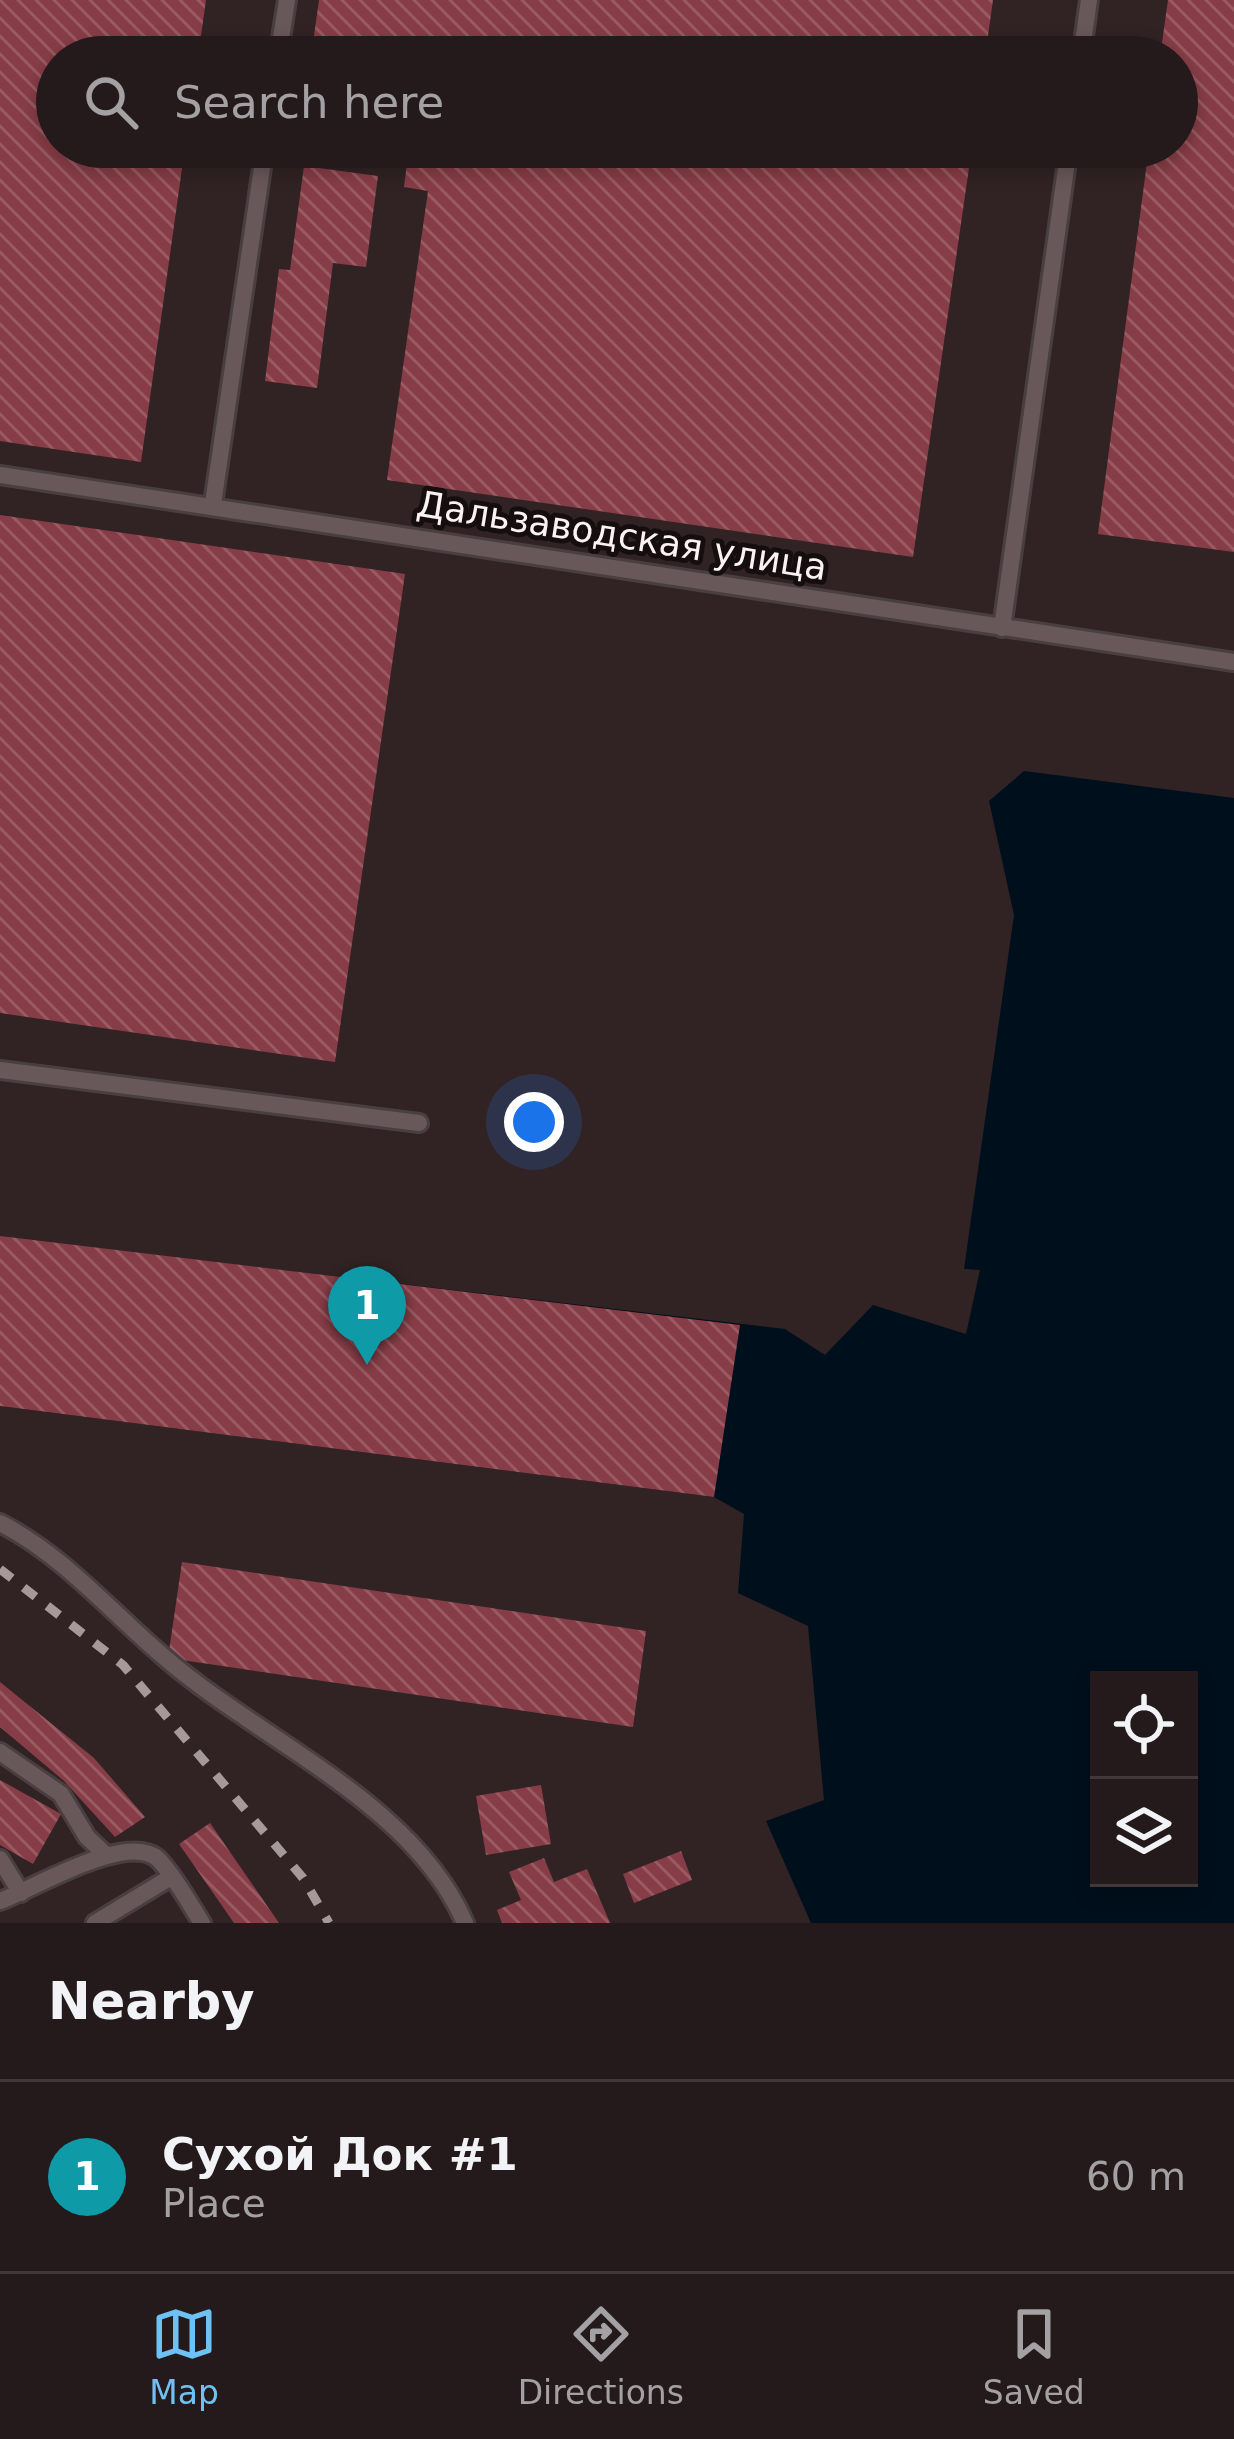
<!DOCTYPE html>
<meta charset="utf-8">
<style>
:root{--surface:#251a1b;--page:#2d2324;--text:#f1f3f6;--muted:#a3a1a3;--line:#42383a;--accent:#6ec2f3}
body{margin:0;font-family:"DejaVu Sans",sans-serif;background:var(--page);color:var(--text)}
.controls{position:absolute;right:36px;bottom:36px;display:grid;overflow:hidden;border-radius:0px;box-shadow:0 6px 18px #0003}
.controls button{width:108px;height:108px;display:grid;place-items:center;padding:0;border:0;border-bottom:3px solid var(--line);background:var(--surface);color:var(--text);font:60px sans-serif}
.you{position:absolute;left:534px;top:1122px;width:42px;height:42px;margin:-30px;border:9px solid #fff;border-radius:50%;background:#1a73e8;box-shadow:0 0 0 18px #1a73e833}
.badge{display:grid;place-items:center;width:78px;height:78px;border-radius:50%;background:var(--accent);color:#fff;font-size:39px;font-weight:700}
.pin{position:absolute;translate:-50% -99px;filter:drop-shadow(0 3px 6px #0008)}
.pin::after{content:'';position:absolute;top:63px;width:42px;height:36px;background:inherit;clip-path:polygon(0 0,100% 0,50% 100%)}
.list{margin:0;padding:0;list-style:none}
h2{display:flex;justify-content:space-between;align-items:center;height:156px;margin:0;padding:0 48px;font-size:51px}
h2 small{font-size:39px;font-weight:400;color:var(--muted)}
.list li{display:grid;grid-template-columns:78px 1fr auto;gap:36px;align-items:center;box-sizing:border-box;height:192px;padding:0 48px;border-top:3px solid var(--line)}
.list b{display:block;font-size:45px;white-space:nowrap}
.list p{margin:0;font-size:39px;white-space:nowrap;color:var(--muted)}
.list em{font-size:39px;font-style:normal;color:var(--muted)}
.icon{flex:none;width:66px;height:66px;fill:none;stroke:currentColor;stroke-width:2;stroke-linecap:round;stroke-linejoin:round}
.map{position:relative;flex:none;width:1234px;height:1923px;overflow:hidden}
.search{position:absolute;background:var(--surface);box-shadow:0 6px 18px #0003;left:36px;right:36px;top:36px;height:132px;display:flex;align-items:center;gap:30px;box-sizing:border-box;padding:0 42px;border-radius:66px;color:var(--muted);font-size:45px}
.sheet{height:348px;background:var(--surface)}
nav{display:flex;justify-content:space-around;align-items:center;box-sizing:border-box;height:168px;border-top:3px solid var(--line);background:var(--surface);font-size:33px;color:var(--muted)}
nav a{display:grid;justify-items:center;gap:6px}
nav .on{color:var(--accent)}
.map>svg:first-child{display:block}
</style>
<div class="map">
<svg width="1234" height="1923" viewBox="0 0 1234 1923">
<defs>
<pattern id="building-back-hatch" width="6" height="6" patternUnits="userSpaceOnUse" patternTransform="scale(3)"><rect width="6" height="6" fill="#873d47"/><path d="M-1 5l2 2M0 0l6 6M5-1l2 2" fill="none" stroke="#995a62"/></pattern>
</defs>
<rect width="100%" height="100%" fill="#312324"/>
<path fill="#000f1c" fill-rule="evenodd" d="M1024,771L1234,798V1923H811L766,1821L824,1800L808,1626L738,1593L744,1514L714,1497L0,1406V1237L785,1329L825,1355L873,1305L966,1334L980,1270L964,1269L1014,915L989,801ZM1099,1680H1189V1878H1099Z"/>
<path fill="url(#building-back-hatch)" d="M0,0H206L198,57H57V147H185L141,462L0,441Z
M319,0H993L985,57H311Z
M1168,0H1234V552L1098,534L1149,147H1177V57H1160Z
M409,147H972L913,557L387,480L428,191L404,187Z
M304,166L378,176L366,267L333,263L317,388L265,381L279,269L290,270Z
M0,515L405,574L335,1062L0,1013Z
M0,1236L740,1325L714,1497L0,1406Z
M182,1562L646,1631L633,1727L168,1658Z
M0,1682L94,1758L145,1817L115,1837L64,1781L0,1727Z
M0,1780L61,1814L33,1864L0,1845Z
M541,1785L551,1844L486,1855L476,1796Z
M210,1823L279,1923H234L179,1844Z
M681,1851L692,1880L634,1903L623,1874Z
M544,1858L554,1882L587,1869L610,1923H502L497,1910L521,1900L509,1872Z"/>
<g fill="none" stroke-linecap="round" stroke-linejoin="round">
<defs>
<path id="service" d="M278,57L287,0
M1081,57L1089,0
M0,475L1234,662
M213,504L265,147
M1002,628L1069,147
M0,1070L419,1123
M0,1523C63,1555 111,1612 164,1657C259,1740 413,1802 465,1923
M0,1752L61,1794L87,1837L106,1855
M0,1859L21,1893
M0,1901C35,1888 130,1830 159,1860C176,1878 189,1903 202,1923
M95,1923L171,1877"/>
</defs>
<use href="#service" stroke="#4a3f40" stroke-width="22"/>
<use href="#service" stroke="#695859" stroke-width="16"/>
<path stroke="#a5999a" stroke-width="9" stroke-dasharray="15 15" stroke-linecap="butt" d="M0,1569L123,1665L303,1878L329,1923"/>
</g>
<g text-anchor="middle" stroke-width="10" stroke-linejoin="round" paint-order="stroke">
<g font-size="36" fill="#fcf2f3" stroke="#140e0e">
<text transform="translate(622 535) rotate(9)" y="13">Дальзаводская улица</text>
</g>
</g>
</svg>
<div class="controls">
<button><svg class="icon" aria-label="locate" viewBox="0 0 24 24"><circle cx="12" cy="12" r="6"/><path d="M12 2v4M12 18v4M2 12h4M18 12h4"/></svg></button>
<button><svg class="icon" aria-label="layers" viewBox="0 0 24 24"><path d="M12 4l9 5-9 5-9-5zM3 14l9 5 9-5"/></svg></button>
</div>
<div class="you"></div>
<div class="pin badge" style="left:367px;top:1365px;background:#0f9aa8">1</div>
<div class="search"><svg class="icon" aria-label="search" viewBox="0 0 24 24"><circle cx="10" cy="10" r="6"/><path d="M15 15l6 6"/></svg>Search here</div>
</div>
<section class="sheet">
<h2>Nearby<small></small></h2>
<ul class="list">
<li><span class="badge" style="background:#0f9aa8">1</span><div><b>Сухой Док #1</b><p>Place</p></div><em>60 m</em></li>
</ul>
</section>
<nav>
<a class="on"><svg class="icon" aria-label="map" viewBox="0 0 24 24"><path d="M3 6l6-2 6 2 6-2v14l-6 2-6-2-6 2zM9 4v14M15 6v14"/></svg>Map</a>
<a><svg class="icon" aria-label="directions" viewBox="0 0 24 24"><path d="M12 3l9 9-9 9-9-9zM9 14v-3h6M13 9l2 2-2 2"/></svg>Directions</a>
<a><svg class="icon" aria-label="saved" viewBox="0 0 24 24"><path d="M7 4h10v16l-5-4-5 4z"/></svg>Saved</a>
</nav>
